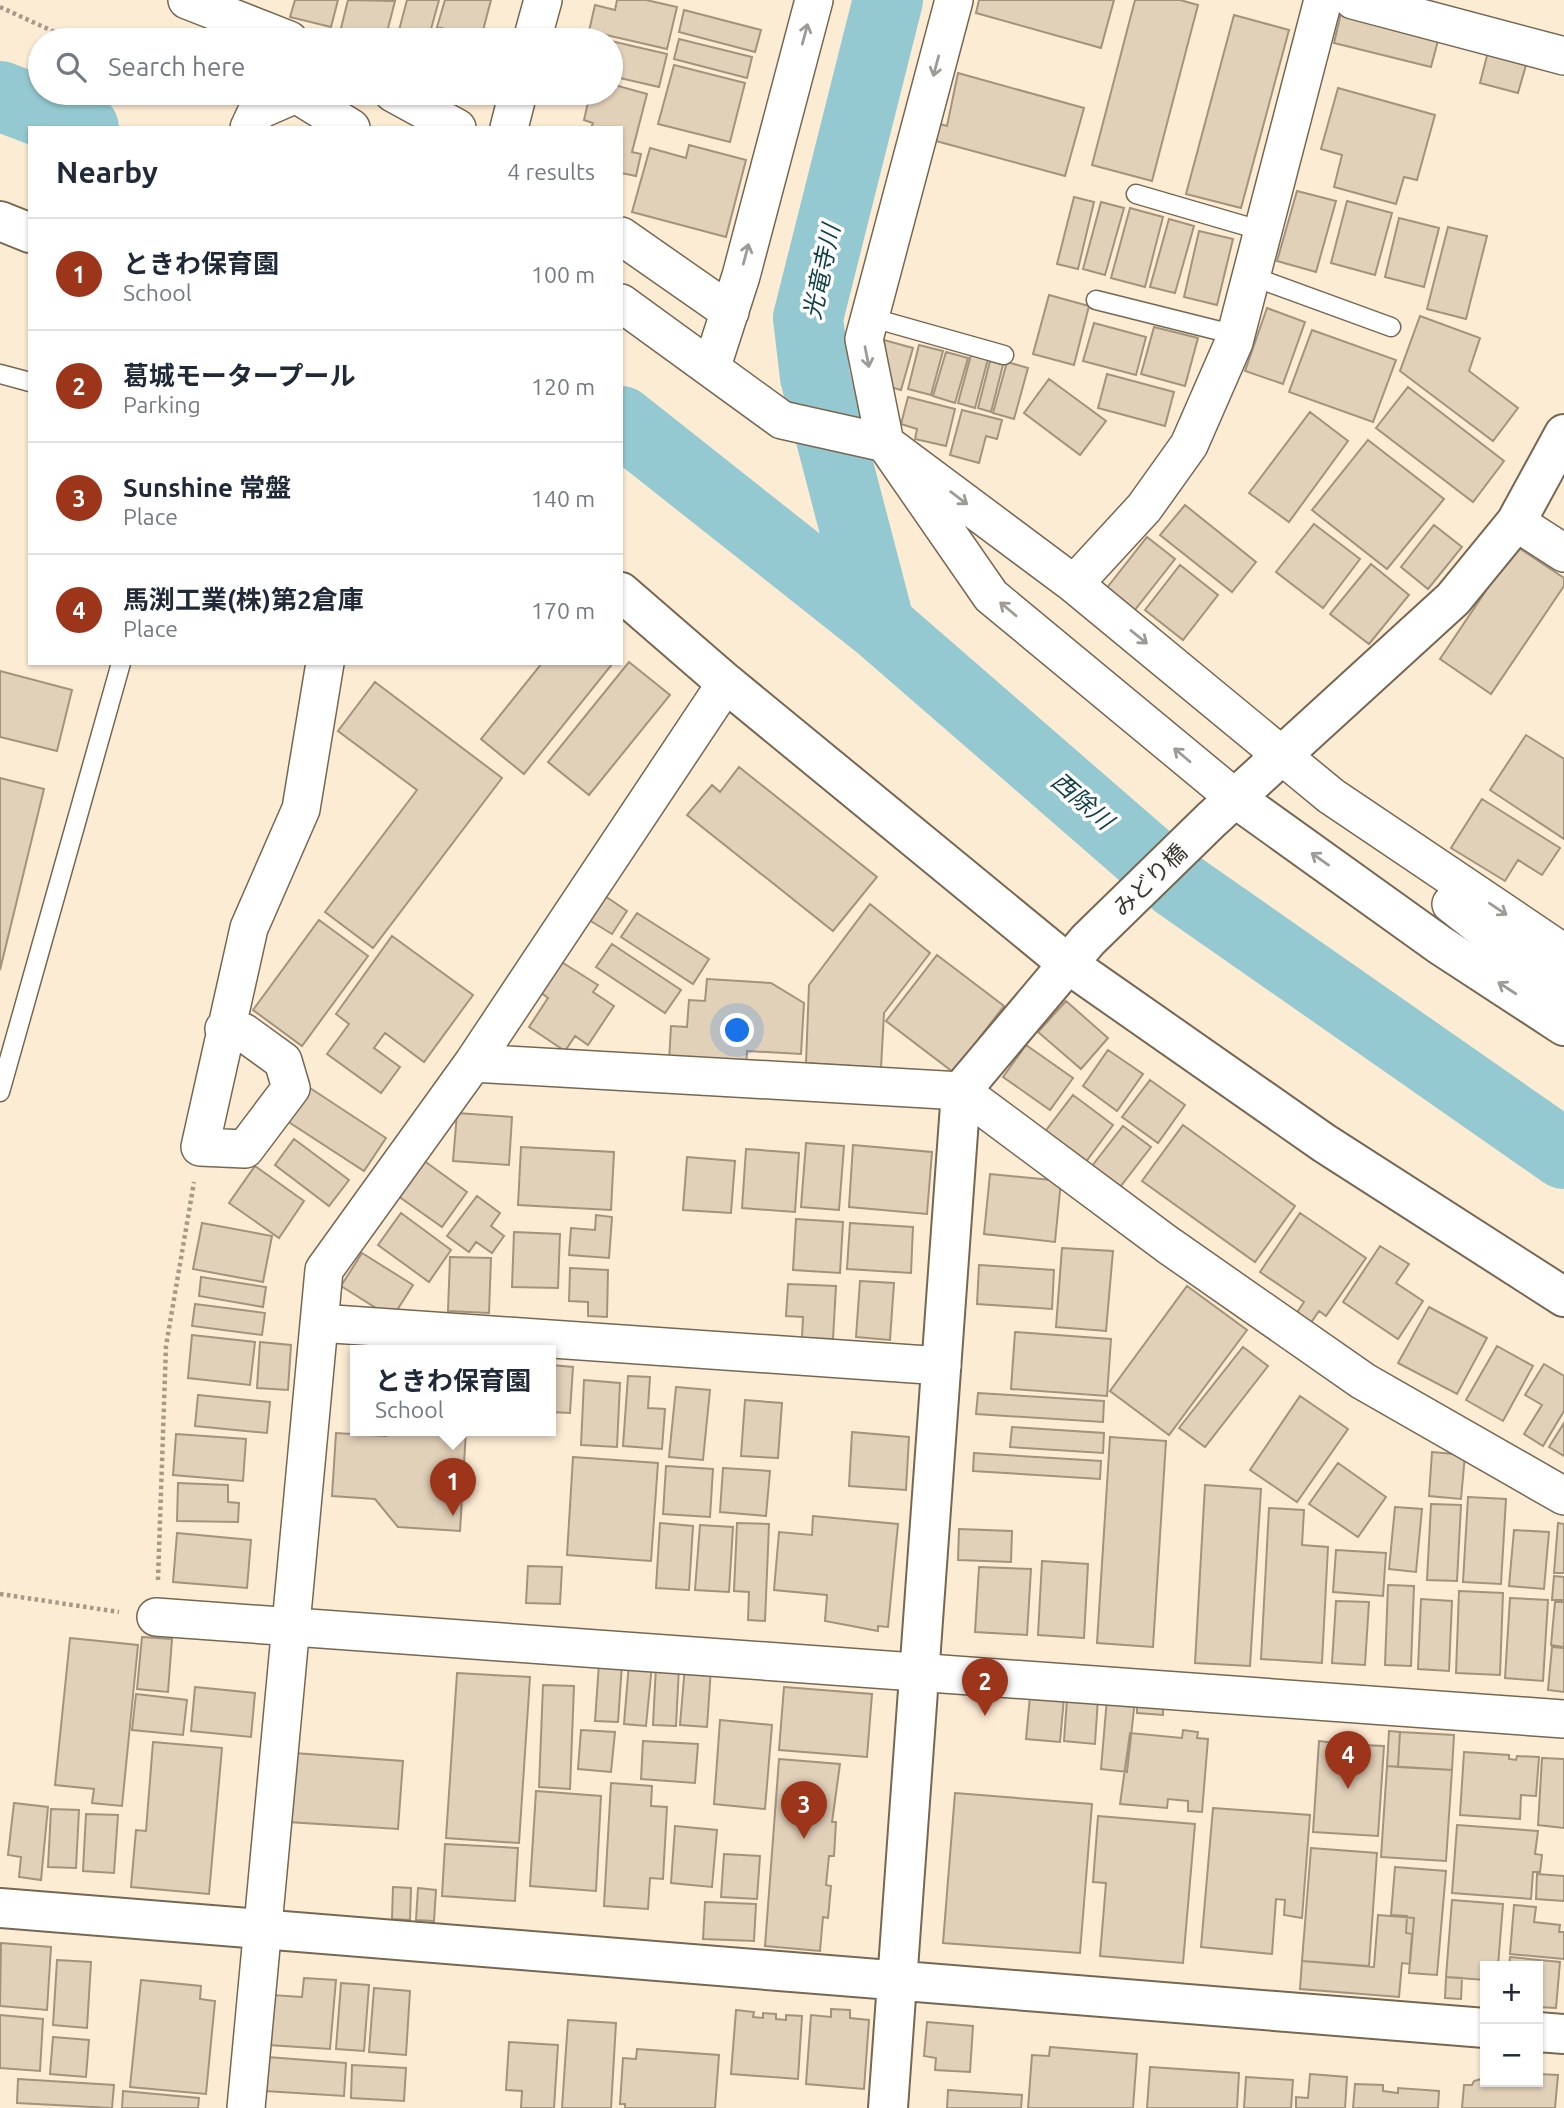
<!DOCTYPE html>
<meta charset="utf-8">
<style>
:root{--surface:#fff;--page:#f2f2f3;--text:#1f2937;--muted:#747a83;--line:#e0e1e3;--accent:#9d351a}
body{margin:0;font-family:Ubuntu,"Noto Sans JP",sans-serif;background:var(--page);color:var(--text)}
.controls{position:absolute;right:21px;bottom:21px;display:grid;overflow:hidden;border-radius:0px;box-shadow:0 2px 5px #0004}
.controls button{width:63px;height:63px;display:grid;place-items:center;padding:0;border:0;border-bottom:2px solid var(--line);background:var(--surface);color:var(--text);font:35px sans-serif}
.you{position:absolute;left:738px;top:1031px;width:24px;height:24px;margin:-18px;border:5px solid #fff;border-radius:50%;background:#1a73e8;box-shadow:0 0 0 10px #1a73e833}
.badge{display:grid;place-items:center;width:46px;height:46px;border-radius:50%;background:var(--accent);color:#fff;font-size:23px;font-weight:700}
.pin{position:absolute;translate:-50% -58px;filter:drop-shadow(0 2px 4px #0008)}
.pin::after{content:'';position:absolute;top:37px;width:24px;height:21px;background:inherit;clip-path:polygon(0 0,100% 0,50% 100%)}
.popup{position:absolute;left:350px;top:1345px;width:206px;height:91px;box-sizing:border-box;display:grid;place-content:center;border-radius:0px;background:var(--surface);filter:drop-shadow(0 2px 5px #0005);font-size:23px;white-space:nowrap;color:var(--muted)}
.popup b{font-size:26px;color:var(--text)}
.popup::after{content:'';position:absolute;left:50%;top:100%;margin-left:-14px;border:14px solid transparent;border-top-color:var(--surface)}
.list{margin:0;padding:0;list-style:none}
h2{display:flex;justify-content:space-between;align-items:center;height:91px;margin:0;padding:0 28px;font-size:30px}
h2 small{font-size:23px;font-weight:400;color:var(--muted)}
.list li{display:grid;grid-template-columns:46px 1fr auto;gap:21px;align-items:center;box-sizing:border-box;height:112px;padding:0 28px;border-top:2px solid var(--line)}
.list b{display:block;font-size:26px;white-space:nowrap}
.list p{margin:0;font-size:23px;white-space:nowrap;color:var(--muted)}
.list em{font-size:23px;font-style:normal;color:var(--muted)}
.icon{flex:none;width:38px;height:38px;fill:none;stroke:currentColor;stroke-width:2;stroke-linecap:round;stroke-linejoin:round}
.map{position:relative;flex:none;width:1564px;height:2108px;overflow:hidden}
.search{position:absolute;background:var(--surface);box-shadow:0 2px 5px #0004;left:28px;top:28px;width:595px;height:77px;display:flex;align-items:center;gap:18px;box-sizing:border-box;padding:0 24px;border-radius:38px;color:var(--muted);font-size:26px}
.panel{position:absolute;background:var(--surface);box-shadow:0 2px 5px #0004;left:28px;top:126px;width:595px;height:539px;border-radius:0px}
.map>svg:first-child{display:block}
</style>
<div class="map">
<svg width="1564" height="2108" viewBox="0 0 1564 2108">
<rect width="100%" height="100%" fill="#fdecd4"/>
<g fill="none" stroke-linecap="round" stroke-linejoin="round">
<path stroke="#94c9d1" stroke-width="70" d="M0,96L84,128
M621,421L880,626L1177,884L1564,1154
M880,626L815,377L808,318L888,0"/>
</g>
<path fill="#e2d1b9" stroke="#a3937d" stroke-width="2" d="M295,0H338L331,27L290,17Z
M348,0L395,1L385,40L340,32Z
M407,0H439L428,40L397,38Z
M445,0H491L481,38L437,27Z
M617,0H646L677,7L667,49L589,31L595,5L615,10Z
M979,0H1114L1101,48L976,13Z
M1135,0H1180L1198,5L1152,181L1092,165Z
M1342,9L1440,33L1431,67L1334,43Z
M684,10L761,30L755,52L679,32Z
M1234,15L1289,30L1241,208L1186,194Z
M679,39L752,57L747,78L674,59Z
M611,41L667,54L659,87L611,76Z
M1489,48L1528,58L1518,93L1480,83Z
M674,65L745,83L730,142L658,124Z
M958,73L1084,108L1065,176L936,141L940,124L947,126Z
M611,84L647,94L632,152L641,154L636,176L621,173V128H591L593,123L584,120L590,93H611Z
M1338,88L1435,115L1417,180L1404,177L1396,204L1334,187L1342,155L1321,149Z
M689,145L746,160L726,237L632,212L650,148L686,158Z
M1297,191L1336,201L1316,272L1277,261Z
M1074,197L1094,202L1078,269L1057,264Z
M1347,201L1392,213L1375,275L1331,263Z
M1101,202L1124,208L1105,275L1083,269Z
M1130,208L1163,217L1145,287L1111,278Z
M1399,218L1439,228L1424,287L1385,277Z
M1169,219L1194,226L1175,293L1150,287Z
M1448,227L1487,236L1466,319L1427,309Z
M1199,231L1233,239L1217,305L1184,297Z
M1049,295L1089,306L1074,365L1033,354Z
M1267,308L1305,322L1283,384L1245,371Z
M1420,316L1480,338L1469,371L1518,408L1493,441L1400,371Z
M1094,323L1146,337L1136,375L1083,361Z
M1154,327L1198,338L1185,386L1141,374Z
M1312,330L1396,360L1373,422L1289,392Z
M884,340L913,348L901,390L890,387Z
M919,345L943,351L931,395L908,389Z
M946,352L968,358L955,403L933,396Z
M971,355L988,359L975,408L958,403Z
M990,361L1003,365L991,412L978,408Z
M1007,362L1028,368L1014,419L993,413Z
M1107,374L1174,392L1165,426L1098,408Z
M1049,379L1106,421L1080,455L1024,413Z
M1408,387L1504,461L1473,502L1376,428Z
M908,397L955,409L946,446L915,439L917,429L901,424Z
M962,410L1002,420L997,439L986,436L979,463L950,455Z
M1310,412L1348,441L1289,522L1249,493Z
M1368,440L1444,499L1387,569L1312,510Z
M1185,505L1256,562L1232,592L1160,535Z
M1314,524L1360,559L1323,608L1276,572Z
M1434,525L1462,547L1428,589L1401,567Z
M1147,537L1175,559L1134,611L1106,589Z
M1516,546L1564,578V586L1491,694L1440,659Z
M1371,564L1409,595L1369,644L1330,614Z
M1180,565L1218,595L1183,640L1145,610Z
M629,662L670,695L589,795L548,762Z
M542,663H613L524,774L481,739Z
M0,671L72,690L57,751L0,737Z
M375,682L502,778L373,948L325,912L417,790L338,731Z
M1526,735L1564,759V839L1490,790Z
M739,767L877,877L833,931L687,815L712,785L720,792Z
M0,778L44,789L0,970Z
M1482,799L1560,848L1542,875L1518,860L1505,881L1451,848Z
M605,896L627,911L612,934L589,920Z
M870,904L930,953L884,1013L881,1068L806,1063L809,985Z
M637,913L709,959L693,984L621,937Z
M319,920L368,956L302,1046L253,1010Z
M392,936L473,995L424,1062L385,1033L374,1048L400,1067L381,1093L327,1054L349,1024L336,1014Z
M612,944L681,990L665,1013L596,967Z
M937,955L1004,1006L953,1072L886,1021Z
M560,961L598,985L593,992L614,1006L588,1045L575,1036L565,1051L529,1027L548,998L540,992Z
M707,979L771,983L804,1003L801,1054L747,1051L746,1067L669,1062L671,1026L687,1027L689,1000L705,1001Z
M1066,1001L1108,1038L1081,1069L1038,1032Z
M1026,1045L1073,1078L1050,1110L1003,1077Z
M1108,1050L1143,1074L1117,1111L1083,1086Z
M1150,1080L1185,1105L1158,1143L1122,1117Z
M307,1086L386,1138L364,1171L284,1119Z
M1073,1095L1113,1125L1085,1163L1044,1133Z
M457,1113L512,1117L509,1165L453,1161Z
M1183,1125L1295,1206L1255,1262L1142,1181Z
M1123,1126L1151,1147L1120,1187L1092,1166Z
M294,1139L349,1180L329,1206L275,1165Z
M806,1143L844,1146L839,1210L801,1207Z
M853,1145L932,1152L927,1214L849,1207Z
M521,1147L614,1152L611,1210L518,1205Z
M746,1149L799,1153L795,1212L742,1208Z
M687,1157L735,1161L731,1213L683,1210Z
M423,1160L467,1192L442,1227L398,1196Z
M255,1166L304,1201L279,1238L229,1203Z
M990,1174L1061,1181L1055,1242L984,1234Z
M477,1196L500,1213L491,1226L504,1236L492,1253L476,1242L469,1252L447,1236Z
M401,1213L451,1250L429,1282L378,1245Z
M1300,1213L1366,1258L1326,1316L1319,1311L1310,1324L1296,1314L1304,1302L1260,1272Z
M596,1215L612,1217L609,1258L569,1255L571,1228L595,1230Z
M796,1219L843,1222L840,1273L793,1270Z
M202,1223L272,1236L263,1282L193,1269Z
M850,1223L913,1227L911,1273L847,1269Z
M514,1232L560,1234L558,1288L512,1287Z
M1380,1246L1409,1264L1396,1283L1423,1301L1398,1339L1343,1302Z
M1062,1248L1113,1251L1106,1331L1056,1327Z
M362,1253L413,1285L392,1318L341,1286Z
M450,1257L491,1258L489,1313L448,1311Z
M979,1265L1054,1270L1052,1309L977,1304Z
M570,1268L608,1270L607,1317L588,1316V1302L569,1301Z
M201,1277L266,1287L263,1307L199,1296Z
M860,1281L894,1283L890,1340L856,1337Z
M788,1284L836,1286L833,1339L802,1338L803,1317L786,1316Z
M1187,1286L1247,1330L1169,1435L1110,1391Z
M195,1304L265,1313L262,1335L192,1326Z
M1429,1307L1487,1338L1457,1394L1398,1363Z
M1015,1332L1111,1339L1107,1396L1011,1389Z
M192,1335L255,1342L250,1385L188,1378Z
M260,1342L291,1345L288,1390L257,1388Z
M1497,1346L1533,1366L1503,1421L1466,1400Z
M1243,1347L1268,1366L1205,1447L1179,1428Z
M1544,1364L1564,1376V1411L1543,1446L1524,1434L1542,1405L1525,1395Z
M551,1365L573,1367L570,1413L551,1412Z
M628,1376L650,1377L648,1408L665,1409L662,1449L623,1446Z
M584,1380L620,1383L617,1447L581,1445Z
M676,1387L710,1390L703,1460L669,1457Z
M978,1393L1104,1401L1103,1422L976,1414Z
M198,1395L270,1402L267,1433L195,1426Z
M1300,1396L1348,1429L1297,1502L1250,1470Z
M745,1400L782,1403L778,1458L741,1456Z
M1564,1423V1456L1549,1447Z
M1012,1427L1104,1433L1103,1453L1010,1447Z
M386,1430H466L460,1531L398,1527L375,1499L332,1496L336,1433L386,1436Z
M852,1432L909,1437L906,1490L849,1486Z
M176,1434L246,1439L243,1481L173,1475Z
M1110,1437L1166,1441L1153,1647L1097,1643Z
M1432,1452L1465,1455L1461,1499L1429,1496Z
M974,1453L1101,1461L1100,1479L973,1471Z
M573,1457L658,1463L651,1561L567,1555Z
M1338,1463L1386,1497L1358,1537L1309,1504Z
M666,1466L713,1469L710,1517L663,1514Z
M723,1468L770,1471L766,1516L720,1512Z
M178,1483L228,1485V1502L239,1503L238,1522L177,1521Z
M1205,1485L1261,1489L1250,1666L1195,1663Z
M1468,1497L1506,1499L1501,1584L1463,1582Z
M1431,1504L1461,1505L1457,1581L1427,1580Z
M1395,1507L1422,1509L1416,1572L1389,1569Z
M1269,1508L1304,1510L1302,1545L1328,1547L1322,1663L1261,1659Z
M813,1516L898,1524L888,1627L878,1626V1631L825,1621L827,1595L774,1590L779,1532L812,1535Z
M660,1523L693,1526L689,1590L656,1588Z
M737,1523L769,1524L765,1621L748,1620L749,1592L734,1591Z
M1558,1523L1564,1524V1573H1554Z
M700,1525L733,1527L729,1592L695,1590Z
M959,1529L1012,1531L1011,1562L958,1560Z
M1514,1530L1549,1532L1544,1589L1509,1586Z
M177,1533L251,1540L247,1588L173,1582Z
M1336,1550L1386,1553L1383,1596L1333,1592Z
M1042,1561L1088,1564L1084,1638L1038,1635Z
M528,1566L562,1567L560,1604L526,1603Z
M979,1567L1031,1569L1027,1635L975,1632Z
M1554,1576L1564,1577V1600H1552Z
M1388,1585L1414,1586L1411,1666L1385,1665Z
M1459,1591L1503,1593L1500,1675L1456,1673Z
M1510,1598L1548,1600L1543,1681L1505,1678Z
M1421,1599L1452,1601L1449,1671L1418,1669Z
M1336,1601L1369,1602L1365,1665L1332,1663Z
M1555,1602H1564V1647L1551,1645Z
M142,1637L172,1639L168,1692L137,1689Z
M70,1638L138,1645L122,1806L92,1803L94,1789L55,1785Z
M1552,1647L1564,1648V1692L1548,1690Z
M599,1663L622,1664L618,1722L595,1721Z
M629,1663L652,1665L646,1726L624,1724Z
M656,1666L679,1667L676,1726L653,1725Z
M685,1666L711,1668L707,1727L680,1725Z
M457,1673L530,1677L519,1843L446,1838Z
M543,1685L574,1686L570,1789L539,1787Z
M195,1687L255,1693L251,1737L191,1731Z
M784,1687L872,1694L867,1757L779,1750Z
M136,1694L187,1700L183,1735L132,1730Z
M1030,1696L1064,1698L1060,1742L1026,1739Z
M1098,1698L1095,1744L1064,1741L1067,1699Z
M1107,1698L1135,1700L1127,1772L1101,1769Z
M1137,1701L1163,1702V1715L1137,1713Z
M720,1720L772,1725L765,1809L714,1804Z
M581,1730L615,1732L611,1772L578,1769Z
M1183,1730L1198,1732L1197,1738L1208,1739L1202,1812L1188,1811V1801L1168,1799L1167,1808L1120,1804L1130,1733L1182,1738Z
M1389,1731L1400,1732L1398,1767L1387,1766Z
M1400,1732L1454,1735L1452,1770L1398,1767Z
M1338,1738L1364,1740L1363,1745L1384,1746L1378,1836L1313,1832L1319,1741L1337,1743Z
M643,1741L698,1744L695,1783L641,1779Z
M153,1742L222,1748L209,1894L131,1887L136,1830L146,1831Z
M1464,1752L1509,1755V1759L1516,1760L1517,1756L1539,1757L1536,1796L1521,1795L1520,1819L1460,1815Z
M294,1753L403,1761L398,1829L288,1822Z
M1542,1758L1564,1759V1828L1538,1825Z
M779,1759L840,1764L832,1822H836L834,1856H829L826,1885L831,1886L828,1918L823,1917L820,1951L765,1946Z
M1387,1766L1452,1770L1446,1861L1381,1857Z
M611,1783L652,1786L651,1806L667,1807L663,1879L650,1878L648,1909L604,1906Z
M536,1791L601,1796L596,1891L530,1886Z
M955,1793L1092,1804L1080,1953L943,1943Z
M14,1803L48,1807L41,1880L19,1877L21,1857L8,1855Z
M1213,1808L1310,1815L1302,1918L1284,1915L1285,1900L1276,1899L1272,1954L1201,1947Z
M51,1809L79,1810L76,1868L48,1867Z
M86,1814L118,1815L114,1873L83,1871Z
M1098,1816L1195,1824L1183,1963L1100,1956L1106,1883L1093,1882Z
M1457,1825L1538,1831L1535,1854L1542,1855L1540,1872H1533L1531,1899L1452,1893Z
M675,1826L717,1830L712,1887L671,1883Z
M445,1844L518,1848L515,1901L442,1896Z
M1311,1848L1377,1853L1369,1966L1302,1961Z
M724,1854L760,1856L757,1899L721,1897Z
M1395,1867L1446,1871L1437,1975L1409,1973L1412,1934L1406,1933L1407,1916L1391,1915Z
M1537,1874L1564,1876V1901L1536,1899Z
M393,1887L411,1888L410,1920L392,1919Z
M418,1888L436,1890L434,1921L416,1920Z
M1452,1900L1503,1904L1498,1966H1485V1980L1446,1977Z
M705,1902L756,1904L754,1941L703,1939Z
M1514,1905L1536,1907L1534,1922L1560,1925L1559,1932H1564V1959L1510,1954Z
M1378,1915L1414,1918L1410,1964L1402,1963L1399,1997L1300,1989L1302,1961L1374,1967Z
M1,1943L51,1947L47,2010L0,2006Z
M1510,1957L1560,1962L1556,2008L1538,2007V1966H1509Z
M57,1960L91,1962L87,2028L53,2025Z
M1446,1977L1462,1978L1461,1999L1445,1998Z
M304,1978L336,1980L330,2049L268,2045L272,1995L302,1997Z
M141,1980L201,1986L200,1999L215,2001L206,2094L130,2087Z
M341,1983L369,1985L364,2051L336,2049Z
M374,1988L410,1991L406,2055L369,2052Z
M831,2009L850,2010V2018L869,2020L864,2089L806,2084L811,2015L831,2017Z
M736,2010L754,2012L753,2017L763,2018V2013L776,2014V2019L786,2020V2015L802,2016L798,2079L731,2074Z
M0,2015L43,2019L40,2071L0,2068Z
M568,2020L616,2023L611,2108H562Z
M927,2022L973,2026L970,2072L935,2070L936,2058L924,2056Z
M53,2037L89,2040L86,2077L50,2074Z
M509,2042L558,2045L554,2108H521L522,2091L506,2090Z
M1050,2047L1137,2054L1133,2108H1028L1032,2055L1049,2056Z
M637,2049L719,2055L715,2108H625V2104H620L623,2058L636,2059Z
M267,2057L346,2063L344,2096L265,2091Z
M352,2065L406,2068L404,2101L351,2098Z
M1150,2067L1239,2073L1237,2108H1147Z
M1481,2068L1485,2069V2082H1538V2074L1558,2075L1555,2108H1462L1464,2085H1472L1474,2081L1481,2079Z
M1310,2074L1347,2077L1345,2108H1296V2097L1308,2098Z
M1246,2077L1293,2080L1291,2108H1244Z
M18,2079L114,2085L112,2108L17,2103Z
M1355,2084L1383,2085V2091L1398,2093V2088L1439,2091L1438,2108H1353Z
M948,2090L1022,2095L1021,2108H947Z
M123,2091L199,2098L198,2108H122Z"/>
<g fill="none" stroke-linecap="round" stroke-linejoin="round">
<defs>
<path id="service" d="M1136,194L1263,231
M1251,276L1391,327
M1096,300L1236,335
M869,317L1004,355
M0,374L30,382
M0,1092L121,663"/>
<path id="minor" d="M187,0L289,40
M954,0L864,339L885,443L991,596L1235,798
M1353,0L1564,56
M532,40L543,0
M393,93L457,128
M249,128L257,111L296,94L351,128
M509,128L518,93
M621,236L730,312
M621,303L782,420L885,443L1074,584L1331,796L1564,953
M712,366L741,276L814,0
M1516,522L1564,553
M1074,584L1144,508L1189,445L1234,342L1323,0
M1451,904L1564,992
M224,1029L243,1032L283,1061L291,1088L245,1149L200,1147L249,928L301,809L325,663
M473,1063L961,1091L1168,1245L1363,1381L1564,1496
M319,1323L942,1366
M156,1617L1564,1719
M246,2108L324,1270L473,1063L726,683"/>
<path id="tertiary" d="M0,221L30,233
M621,592L726,683L1068,964L1324,1143L1564,1297
M1235,798L1440,945L1564,1026
M0,1908L1485,2028
M1538,2032L1564,2034
M888,2108L961,1091L1088,940L1211,820L1453,599L1516,522L1564,434"/>
</defs>
<use href="#service" stroke="#766752" stroke-width="21"/>
<use href="#minor" stroke="#766752" stroke-width="40"/>
<use href="#tertiary" stroke="#766752" stroke-width="42"/>
<path stroke="#a69988" stroke-width="4.5" stroke-dasharray="3.5 3.5" stroke-linecap="butt" d="M0,7L72,40
M208,93L223,99
M158,1580L166,1346L194,1182
M0,1594L119,1612"/>
<use href="#service" stroke="#fff" stroke-width="18"/>
<use href="#minor" stroke="#fff" stroke-width="37"/>
<use href="#tertiary" stroke="#fff" stroke-width="38"/>
</g>
<defs><path id="oneway-shaft" d="M-6 0H5M1.5-3L5.5 0L1.5 3" fill="none" stroke-width="1.6" stroke-linecap="round" stroke-linejoin="round" transform="scale(1.75)"/></defs>
<g stroke="#9e9a96">
<use href="#oneway-shaft" transform="translate(805 34) rotate(-75)"/>
<use href="#oneway-shaft" transform="translate(936 66) rotate(105)"/>
<use href="#oneway-shaft" transform="translate(746 254) rotate(-75)"/>
<use href="#oneway-shaft" transform="translate(867 357) rotate(79)"/>
<use href="#oneway-shaft" transform="translate(959 498) rotate(37)"/>
<use href="#oneway-shaft" transform="translate(1008 609) rotate(-140)"/>
<use href="#oneway-shaft" transform="translate(1139 637) rotate(39)"/>
<use href="#oneway-shaft" transform="translate(1182 755) rotate(-140)"/>
<use href="#oneway-shaft" transform="translate(1320 859) rotate(-145)"/>
<use href="#oneway-shaft" transform="translate(1498 909) rotate(34)"/>
<use href="#oneway-shaft" transform="translate(1507 988) rotate(-147)"/>
</g>
<g text-anchor="middle" stroke-width="7" stroke-linejoin="round" paint-order="stroke">
<g font-size="23" fill="#3d362d" stroke="#fff">
<text transform="translate(1150 880) rotate(-44)" y="8">みどり橋</text>
</g>
<g font-size="24" font-style="italic" fill="#0d3f45" stroke="#fff">
<text transform="translate(822 272) rotate(-78)" y="8">光竜寺川</text>
<text transform="translate(1082 801) rotate(41)" y="8">西除川</text>
</g>
</g>
</svg>
<div class="controls">
<button>+</button>
<button>−</button>
</div>
<div class="you"></div>
<div class="pin badge" style="left:453px;top:1516px">1</div>
<div class="popup"><b>ときわ保育園</b>School</div>
<div class="pin badge" style="left:985px;top:1716px">2</div>
<div class="pin badge" style="left:804px;top:1839px">3</div>
<div class="pin badge" style="left:1348px;top:1789px">4</div>
<div class="search"><svg class="icon" aria-label="search" viewBox="0 0 24 24"><circle cx="10" cy="10" r="6"/><path d="M15 15l6 6"/></svg>Search here</div>
<section class="panel">
<h2>Nearby<small>4 results</small></h2>
<ul class="list">
<li><span class="badge">1</span><div><b>ときわ保育園</b><p>School</p></div><em>100 m</em></li>
<li><span class="badge">2</span><div><b>葛城モータープール</b><p>Parking</p></div><em>120 m</em></li>
<li><span class="badge">3</span><div><b>Sunshine 常盤</b><p>Place</p></div><em>140 m</em></li>
<li><span class="badge">4</span><div><b>馬渕工業(株)第2倉庫</b><p>Place</p></div><em>170 m</em></li>
</ul>
</section>
</div>
